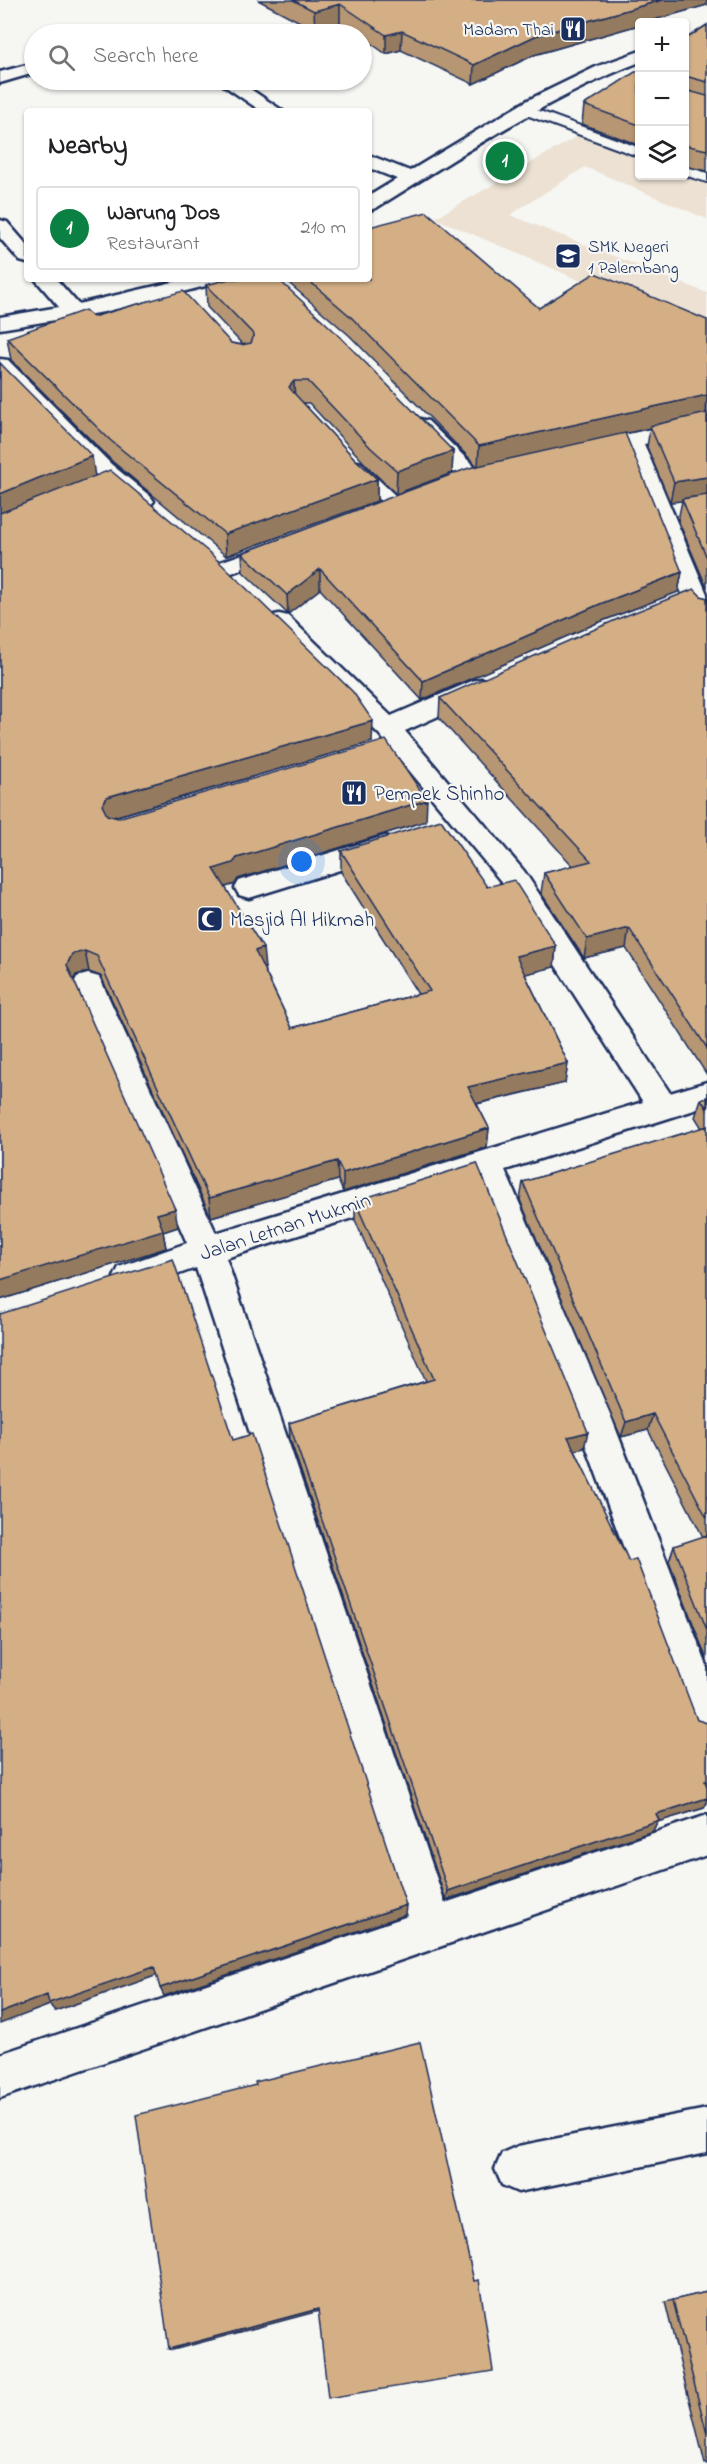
<!DOCTYPE html>
<meta charset="utf-8">
<style>
:root{--surface:#fff;--page:#f6f6f6;--text:#202124;--muted:#757577;--line:#e0e0e0;--accent:#0b8043}
body{margin:0;font-family:"Indie Flower",sans-serif;background:var(--page);color:var(--text)}
.controls{position:absolute;right:18px;top:18px;display:grid;overflow:hidden;border-radius:6px;box-shadow:0 2px 4px #0004}
.controls button{width:54px;height:54px;display:grid;place-items:center;padding:0;border:0;border-bottom:2px solid var(--line);background:var(--surface);color:var(--text);font:30px sans-serif}
.you{position:absolute;left:302px;top:862px;width:21px;height:21px;margin:-15px;border:4px solid #fff;border-radius:50%;background:#1a73e8;box-shadow:0 0 0 9px #1a73e833}
.badge{display:grid;place-items:center;width:39px;height:39px;border-radius:50%;background:var(--accent);color:#fff;font-size:20px;font-weight:700}
.pin{position:absolute;translate:-50% -50%;border:3px solid #fff;box-shadow:0 2px 6px #0006}
.list{margin:0;padding:0;list-style:none}
h2{display:flex;justify-content:space-between;align-items:center;height:78px;margin:0;padding:0 24px;font-size:26px}
h2 small{font-size:20px;font-weight:400;color:var(--muted)}
.list li{display:grid;grid-template-columns:39px 1fr auto;gap:18px;align-items:center;box-sizing:border-box;height:84px;margin:0 12px 12px;padding:0 12px;border:2px solid var(--line);border-radius:6px}
.list b{display:block;font-size:22px;white-space:nowrap}
.list p{margin:0;font-size:20px;white-space:nowrap;color:var(--muted)}
.list em{font-size:20px;font-style:normal;color:var(--muted)}
.icon{flex:none;width:33px;height:33px;fill:none;stroke:currentColor;stroke-width:2;stroke-linecap:round;stroke-linejoin:round}
.map{position:relative;flex:none;width:707px;height:2464px;overflow:hidden}
.search{position:absolute;background:var(--surface);box-shadow:0 2px 4px #0004;left:24px;top:24px;width:348px;height:66px;display:flex;align-items:center;gap:15px;box-sizing:border-box;padding:0 21px;border-radius:33px;color:var(--muted);font-size:22px}
.panel{position:absolute;background:var(--surface);box-shadow:0 2px 4px #0004;left:24px;top:108px;width:348px;height:174px;border-radius:6px}
.map>svg:first-child{display:block}
</style>
<div class="map">
<svg width="707" height="2464" viewBox="0 0 707 2464">
<rect width="100%" height="100%" fill="#f6f6f2"/>
<filter id="ink" filterUnits="userSpaceOnUse"><feTurbulence type="fractalNoise" baseFrequency=".0167" numOctaves="2"/><feDisplacementMap in="SourceGraphic" scale="12" xChannelSelector="R" yChannelSelector="G"/><feConvolveMatrix kernelMatrix="1 2 1 2 8 2 1 2 1" color-interpolation-filters="sRGB"/></filter>
<g filter="url(#ink)">
<path fill="#ece1d2" d="M583,133L639,155L640,176H684L685,172L707,181V219L585,167L510,215L707,293V335L435,218Z"/>
<g fill="none" stroke-linecap="round" stroke-linejoin="round">
<defs>
<path id="lane" d="M526,106L640,148V157L521,113L519,110Z
M684,166L707,173V182L684,175Z
M354,461L360,462L401,501L404,505L401,509H389L348,470L345,466L348,462Z"/>
<path id="street" d="M640,51V62C545,99 462,155 376,208L369,210V196L397,179L369,168V155L410,171L528,100L598,66Z
M34,63V73L0,83V72Z
M216,80H237L283,111H261Z
M0,220L7,222L27,245V263L20,261L0,238Z
M35,279H56L78,304L186,279H220L217,283L104,312L0,329V317L59,307Z
M0,359L8,360L111,464L150,496L154,501L150,506L142,508L134,506L95,474L0,377Z
M707,417V431L644,444L707,594V618L698,615L683,596L623,449L586,457L578,455L575,450L578,445L586,443Z
M420,419L428,421L480,472L484,477L480,482L472,484L464,482L412,431L409,426L412,421Z
M286,539L294,541L298,546L294,551L223,576L214,574L211,569L214,564Z
M279,614L288,616L391,716L472,681L481,679L490,681L494,687L490,693L405,731L524,871L670,1093L707,1082V1106L505,1170L610,1414L707,1666V1736L693,1731L687,1717L574,1414L476,1179L226,1258L445,1903L707,1815V1855L0,2098V2054L408,1916L196,1268L131,1291L119,1287L114,1277L119,1267L187,1243L73,985L77,977L88,974L99,977L103,985L216,1233L643,1102L504,885L379,734L270,628L267,622L270,616Z
M385,836L395,839L399,846L395,853L249,898L239,895L235,888L239,881Z
M707,2109V2153L518,2192L502,2185L495,2169L502,2153L518,2146Z"/>
</defs>
<use href="#lane" stroke="#1b2f5e" stroke-width="4"/>
<use href="#street" stroke="#1b2f5e" stroke-width="5"/>
<use href="#lane" fill="#f6f6f2" fill-rule="evenodd"/>
<use href="#street" fill="#f6f6f2" fill-rule="evenodd"/>
</g>
<path fill="#b69673" stroke="#1b2f5e" stroke-width="1.5" d="M258,0H707V5L647,22H639V25L534,55L473,84L401,50L386,54L362,37V34H357L340,23L315,30Z
M707,25V171L684,166V40Z
M639,72V145L582,124L584,105Z
M291,279H369L539,308L707,320V588L678,520L682,501L670,502L647,447L650,428L579,444L682,572L678,592L597,623L422,700L320,589L288,614L243,572L242,553L477,466L350,336L291,285Z
M206,285L453,451L452,473L396,494L371,470L309,403H303L355,459L377,479V501L226,556L113,462L11,360L7,338L93,317L231,343L243,345L207,307Z
M0,363L95,476L372,742L114,817L118,818L426,821L238,879L235,884L225,887L265,968L264,969L292,1028L418,994L341,872V851L487,887L556,946L554,967L525,974L568,1063L565,1083L477,1104L489,1128L487,1147L343,1192L338,1180L211,1217L101,976L89,972L76,975L74,981L178,1227L163,1232L166,1248L0,1300Z
M701,596L707,598V1075L626,948L584,958L541,893L544,873L573,866L439,718L440,698Z
M707,1097V1660L669,1561L674,1546L703,1537L648,1430L621,1437L520,1200L523,1182L702,1128L695,1117L701,1099Z
M355,1201L584,1448L575,1450L697,1720L707,1723V1803L704,1808L657,1822L653,1831L446,1900L290,1439L289,1423L426,1381L355,1220Z
M707,2292V2464H705L665,2302Z"/>
<path fill="#947a5e" stroke="#1b2f5e" stroke-width="1.5" d="M662,0H707V5L647,22H639V25L534,55L473,84L474,65L535,36Z
M340,4V23L315,30L314,11Z
M402,31L401,50L386,54V35Z
M294,381L295,403L289,387Z
M707,395L706,415L650,426V428L478,467L479,446Z
M453,451L452,473L396,494L397,471Z
M92,456L95,477L0,518V494Z
M707,477V495L682,499V501L670,502L674,482Z
M377,479V501L226,556L225,534Z
M320,569V589L288,614L287,595Z
M682,572L678,592L597,623L422,700L423,681L600,604Z
M373,721L372,742L110,818L105,826L102,805L107,797Z
M427,800L426,821L238,879L235,884L216,890L214,869L237,858Z
M629,928L626,948L584,958L587,939Z
M556,946L554,967L514,977L516,956Z
M263,948L265,968L257,971L255,951Z
M85,951L89,972L76,975L71,986L67,965L72,954Z
M568,1063L565,1083L466,1106L468,1087Z
M489,1128L487,1147L343,1192V1173Z
M337,1161L338,1180L211,1217L209,1198Z
M175,1209L178,1227L163,1232L166,1248L0,1300V1280L157,1214Z
M653,1414L648,1430L621,1437L626,1422Z
M588,1432L584,1448L564,1453L568,1437Z
M707,1798V1803L704,1808L657,1822L653,1831L446,1900L448,1891L656,1814Z
M406,1905L405,1915L164,1996L160,1988Z
M154,1967L158,1975L55,2011L50,2005L0,2024V2013L47,1995Z
M318,2309L319,2311L173,2350L169,2349Z"/>
<path fill="#d4af86" stroke="#1b2f5e" stroke-width="1.5" d="M293,0H662L535,36L474,65L402,31L386,35L340,4L314,11Z
M707,25V82L685,76V90L707,96V150L684,145V40Z
M635,72H639V125L584,105Z
M427,212L539,308L595,273L707,320V395L479,446L350,316L307,279H369V227Z
M229,279H278L331,328L453,451L397,471L371,448L308,381H294L289,387L293,392L355,459L377,479L225,534L110,440L7,338L85,310L93,317L183,291L231,343L241,345L251,343L254,335L206,285Z
M0,363L92,456L0,494Z
M707,413V477L674,482L650,426Z
M625,433L682,572L600,604L423,681L320,569L287,595L242,553L469,468Z
M110,470L211,554L353,692L373,721L107,797L102,805L107,815L118,818L386,740L427,800L237,858L233,863L214,869L263,948L255,951L292,1028L430,991L341,851L441,820L487,887L514,880L556,946L516,956L568,1063L468,1087L489,1128L343,1173L337,1161L209,1198L97,956L85,951L72,954L67,965L175,1209L157,1214L163,1230L0,1280V513Z
M707,495V558L682,499Z
M694,589L701,596L707,598V1048L629,928L587,939L544,873L591,861L440,698L620,618Z
M707,1097V1109L701,1099Z
M707,1126V1518L653,1414L626,1422L523,1182Z
M477,1163L588,1432L568,1437L629,1561L636,1559L697,1720L707,1723V1781H705L707,1787V1798L656,1814L659,1820L448,1891L289,1423L434,1379L355,1201Z
M173,1259L233,1440L252,1434L406,1905L160,1988L154,1967L49,2003L47,1995L0,2013V1314Z
M707,1535V1630L674,1546Z
M420,2042L474,2281L479,2280L493,2371L328,2398L318,2309L169,2349L136,2115L256,2085L255,2082Z
M707,2292V2434L673,2300Z"/>
</g>
<defs>
<symbol id="restaurant-square" viewBox="-11 -11 22 22"><rect x="-9" y="-9" width="18" height="18" rx="4" fill="#1b2f5e" stroke="#f6f6f2"/><path d="M-5-6h1v4h1v-4h1v4h1v-4h1v5L-1.5 .5V6h-2V.5L-5-1ZM5-6V6H3V1.5H1.5Q1.5-4 5-6Z" fill="#fff"/></symbol>
<symbol id="school-square" viewBox="-11 -11 22 22"><rect x="-9" y="-9" width="18" height="18" rx="4" fill="#1b2f5e" stroke="#f6f6f2"/><path d="M0-5L7-2L0 1L-7-2ZM-4 1L0 2.5L4 1V4Q0 6-4 4Z" fill="#fff"/></symbol>
<symbol id="mosque-square" viewBox="-11 -11 22 22"><rect x="-9" y="-9" width="18" height="18" rx="4" fill="#1b2f5e" stroke="#f6f6f2"/><path d="M3.5-4.9A6 6 0 1 0 3.5 4.9A5 5 0 1 1 3.5-4.9Z" fill="#fff"/></symbol>
</defs>
<g fill-rule="evenodd">
<use href="#restaurant-square" x="558" y="14" width="30" height="30"/>
<use href="#school-square" x="553" y="241" width="30" height="30"/>
<use href="#restaurant-square" x="339" y="778" width="30" height="30"/>
<use href="#mosque-square" x="195" y="904" width="30" height="30"/>
</g>
<g text-anchor="middle" stroke-width="4.5" stroke-linejoin="round" paint-order="stroke">
<g font-size="18" fill="#1b2f5e" stroke="#f6f6f2" text-anchor="end">
<text x="554" y="35">Madam Thai</text>
<text x="588" y="252" text-anchor="start">SMK Negeri<tspan x="588" dy="21">1 Palembang</tspan></text>
</g>
<g font-size="21" fill="#1b2f5e" stroke="#f6f6f2" text-anchor="start">
<text x="374" y="800">Pempek Shinho</text>
<text x="230" y="926">Masjid Al Hikmah</text>
</g>
<g font-size="21" fill="#1b2f5e" stroke="#f6f6f2">
<text transform="translate(285 1226) rotate(-18)" y="7">Jalan Letnan Mukmin</text>
</g>
</g>
</svg>
<div class="controls">
<button>+</button>
<button>−</button>
<button><svg class="icon" aria-label="layers" viewBox="0 0 24 24"><path d="M12 4l9 5-9 5-9-5zM3 14l9 5 9-5"/></svg></button>
</div>
<div class="you"></div>
<div class="pin badge" style="left:505px;top:161px">1</div>
<div class="search"><svg class="icon" aria-label="search" viewBox="0 0 24 24"><circle cx="10" cy="10" r="6"/><path d="M15 15l6 6"/></svg>Search here</div>
<section class="panel">
<h2>Nearby<small></small></h2>
<ul class="list">
<li><span class="badge">1</span><div><b>Warung Dos</b><p>Restaurant</p></div><em>210 m</em></li>
</ul>
</section>
</div>
